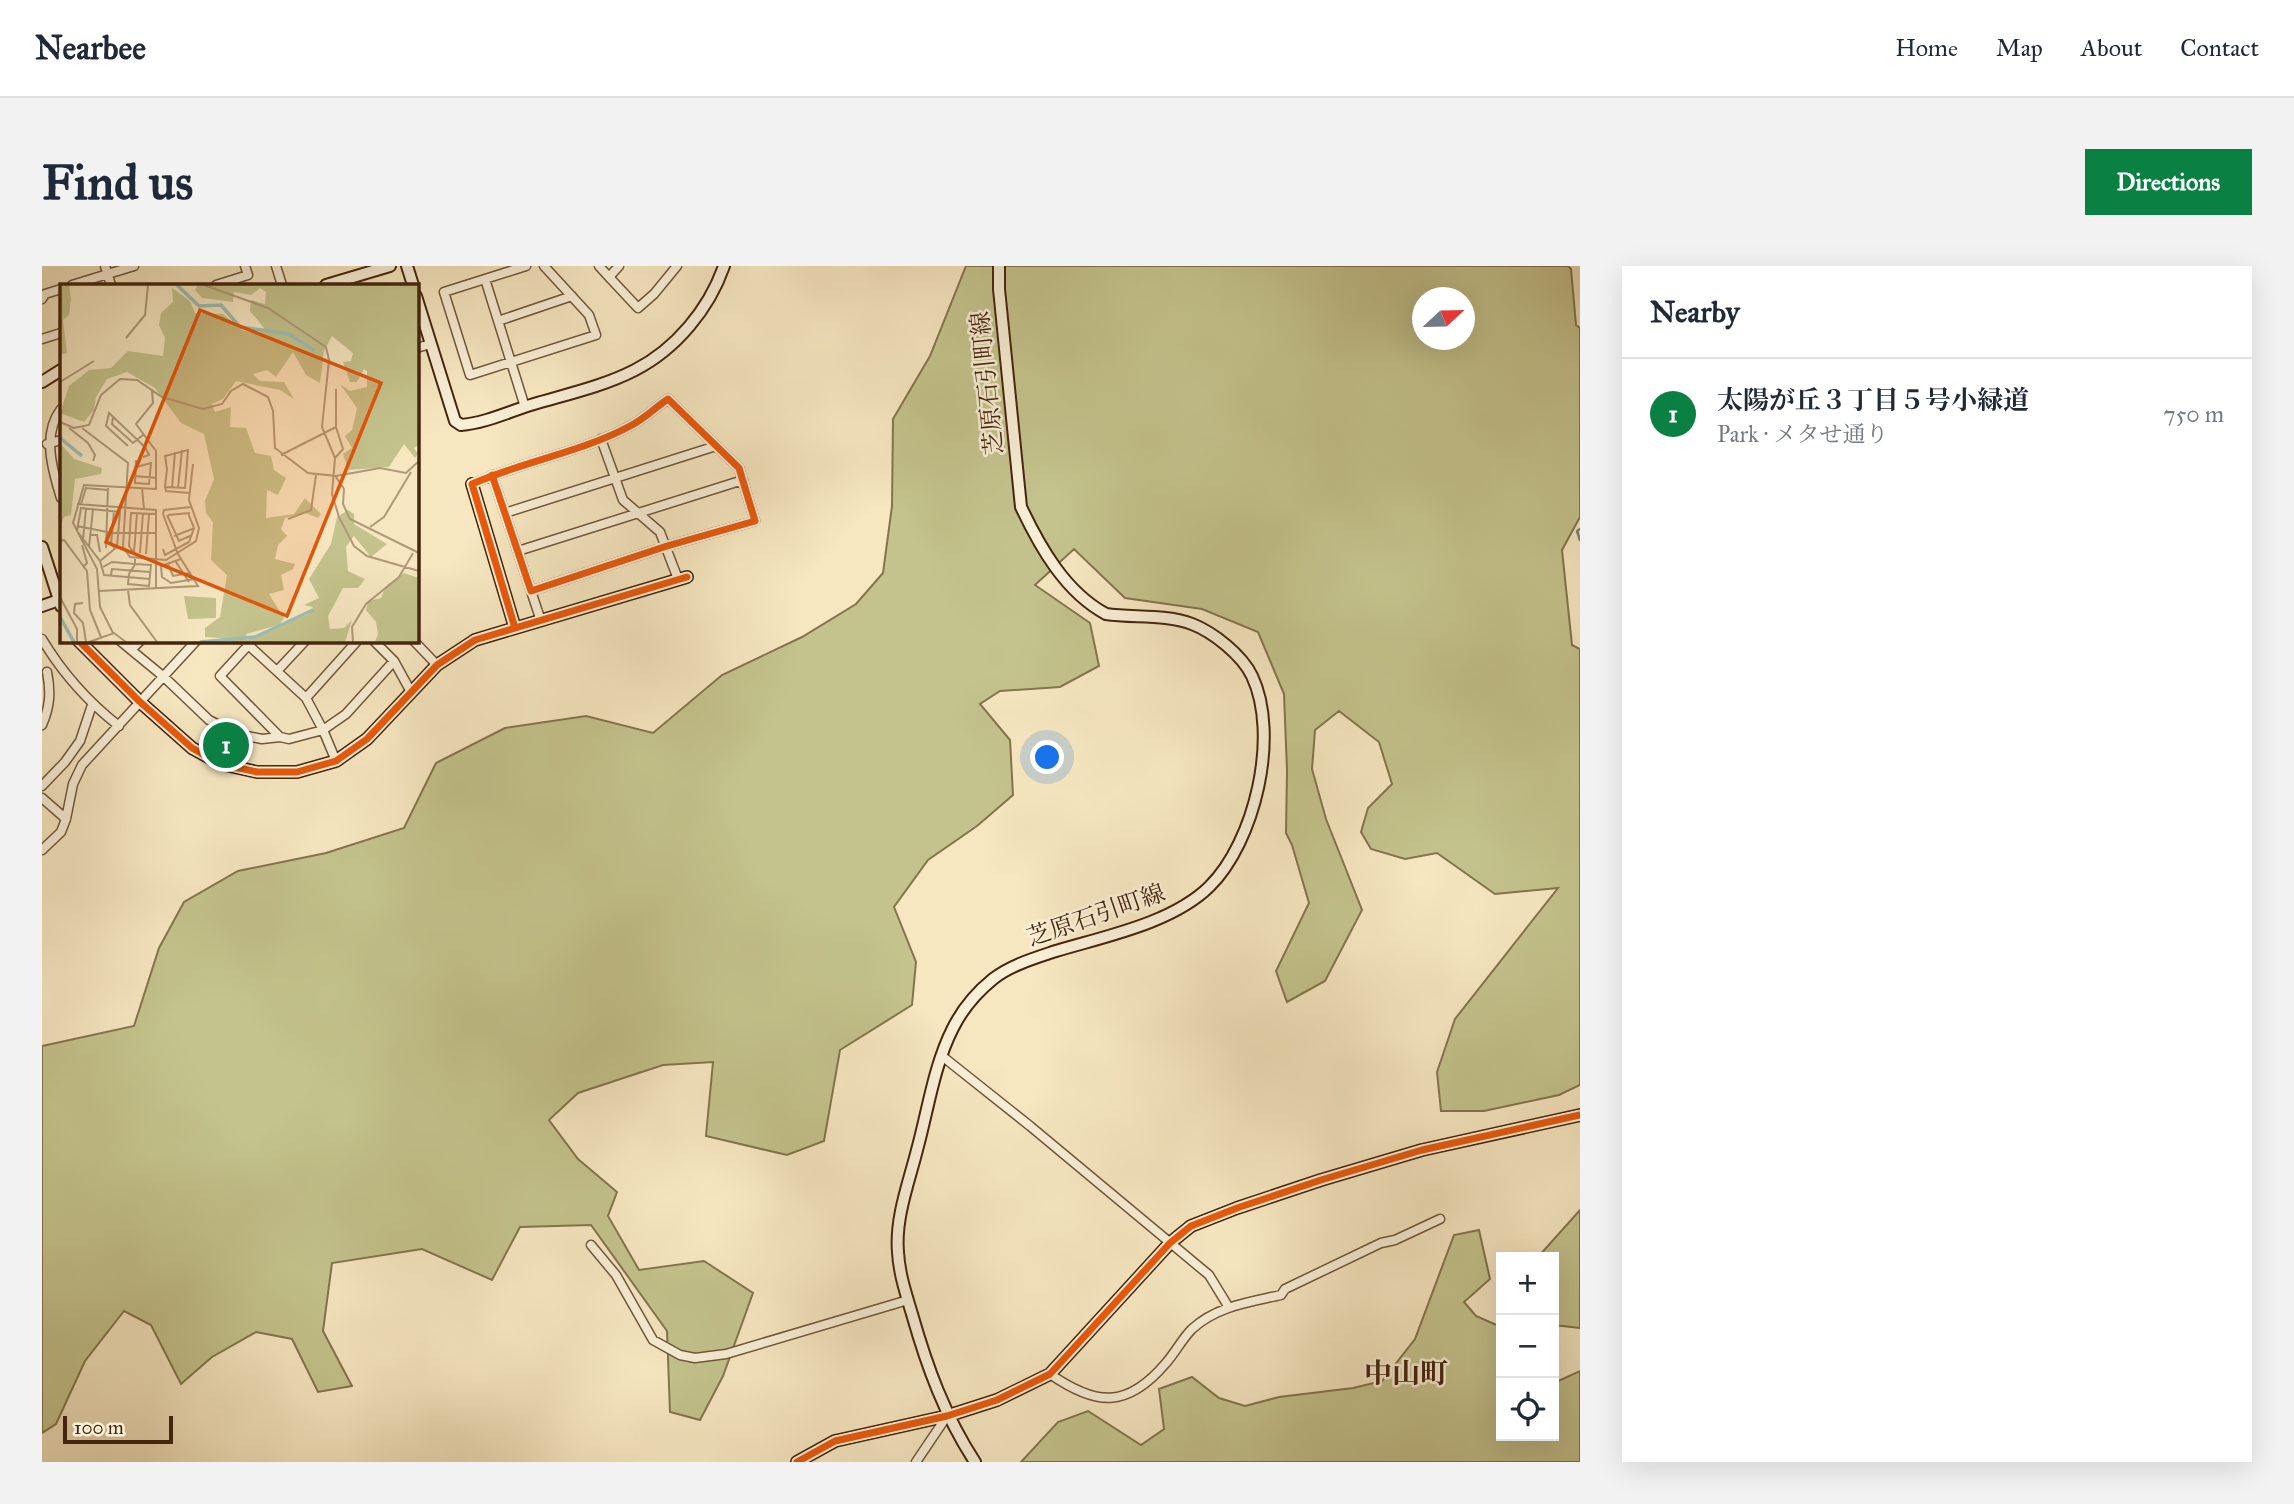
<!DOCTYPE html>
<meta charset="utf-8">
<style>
:root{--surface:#fff;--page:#f2f2f3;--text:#1f2937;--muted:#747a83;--line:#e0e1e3;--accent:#0b8043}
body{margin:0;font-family:"IM FELL Great Primer","Noto Serif JP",serif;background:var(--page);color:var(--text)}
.controls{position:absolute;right:21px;bottom:21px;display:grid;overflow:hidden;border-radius:0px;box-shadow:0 7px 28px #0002}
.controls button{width:63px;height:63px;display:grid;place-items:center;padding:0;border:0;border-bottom:2px solid var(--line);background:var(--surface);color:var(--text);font:35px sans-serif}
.compass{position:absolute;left:1370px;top:21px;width:63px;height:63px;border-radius:50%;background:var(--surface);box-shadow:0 7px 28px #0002;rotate:68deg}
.scale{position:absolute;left:21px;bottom:18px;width:110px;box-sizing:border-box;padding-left:7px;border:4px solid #44250d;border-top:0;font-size:19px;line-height:24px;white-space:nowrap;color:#44250d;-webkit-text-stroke:5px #f9efd7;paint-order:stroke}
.you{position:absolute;left:1006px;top:492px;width:24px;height:24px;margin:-18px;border:5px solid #fff;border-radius:50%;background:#1a73e8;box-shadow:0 0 0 10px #1a73e833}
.badge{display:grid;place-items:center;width:46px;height:46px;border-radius:50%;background:var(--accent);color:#fff;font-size:23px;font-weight:700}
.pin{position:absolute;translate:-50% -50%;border:4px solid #fff;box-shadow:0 2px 7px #0006}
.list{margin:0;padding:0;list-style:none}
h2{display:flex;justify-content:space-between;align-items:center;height:91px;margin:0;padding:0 28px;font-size:30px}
h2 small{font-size:23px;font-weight:400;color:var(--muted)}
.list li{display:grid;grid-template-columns:46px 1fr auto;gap:21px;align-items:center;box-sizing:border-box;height:112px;padding:0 28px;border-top:2px solid var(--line)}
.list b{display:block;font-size:26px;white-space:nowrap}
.list p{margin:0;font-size:23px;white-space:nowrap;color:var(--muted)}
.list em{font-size:23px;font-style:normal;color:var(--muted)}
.icon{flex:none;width:38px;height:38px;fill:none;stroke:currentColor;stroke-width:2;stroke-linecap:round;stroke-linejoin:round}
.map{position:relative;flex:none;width:1538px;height:1196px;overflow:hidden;border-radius:0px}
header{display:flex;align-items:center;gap:42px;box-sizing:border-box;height:98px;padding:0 35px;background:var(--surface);border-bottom:2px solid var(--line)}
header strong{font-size:33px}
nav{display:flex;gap:38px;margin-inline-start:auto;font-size:24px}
.intro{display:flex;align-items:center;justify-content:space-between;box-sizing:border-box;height:168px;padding:0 42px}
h1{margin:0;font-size:49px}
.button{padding:18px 32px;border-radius:0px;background:var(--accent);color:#fff;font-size:24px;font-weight:700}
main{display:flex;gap:42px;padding:0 42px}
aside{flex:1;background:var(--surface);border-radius:0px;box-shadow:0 7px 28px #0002}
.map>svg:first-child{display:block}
</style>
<header>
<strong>Nearbee</strong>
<nav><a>Home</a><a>Map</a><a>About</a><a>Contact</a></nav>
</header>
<div class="intro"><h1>Find us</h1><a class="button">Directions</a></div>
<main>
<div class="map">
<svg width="1538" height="1196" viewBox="0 0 1538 1196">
<rect width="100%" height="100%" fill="#f6e7c1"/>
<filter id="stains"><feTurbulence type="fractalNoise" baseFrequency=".00286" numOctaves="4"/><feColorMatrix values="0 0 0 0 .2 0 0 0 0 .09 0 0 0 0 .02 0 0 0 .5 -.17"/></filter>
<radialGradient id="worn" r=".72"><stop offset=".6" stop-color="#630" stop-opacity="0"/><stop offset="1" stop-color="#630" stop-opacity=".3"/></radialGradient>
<path fill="#c4c38d" stroke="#84744d" stroke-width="2" fill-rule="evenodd" d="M924,0H1526L1529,3L1534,59L1538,62V251L1520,284L1530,379L1538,383V819L1517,829L1442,845H1399L1395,806L1413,753L1516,622L1453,628L1395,587L1363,593L1329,583L1319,566L1326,542L1350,518L1337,476L1297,445L1273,464L1270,503L1284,553L1320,644L1283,715L1245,736L1234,705L1267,637L1250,579L1244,567L1245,504L1242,428L1216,366L1160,343L1083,332L1032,283L993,319L1048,357L1057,400L1018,421L958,425L938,438L968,474L971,529L935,560L886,594L852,641L874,696L870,739L798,784L782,875L745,889L664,870L671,796L621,799L536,827L507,854L536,893L575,926L566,950L597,1004L662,995L711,1027L681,1110L658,1154L628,1146L625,1065L549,959L478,961L450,1014L380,983L290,997L281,1065L310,1120L276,1126L250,1073L214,1066L170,1091L139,1118L109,1059L82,1045L43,1095L14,1158L0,1167V780L92,760L117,682L142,636L196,605L284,587L362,562L394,497L463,462L544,450L611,467L680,409L760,371L814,338L841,307L850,240L851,153L888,90ZM1380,32H1422V74H1380Z
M1538,944V1062L1512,1059V991H1496Z
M1437,964L1448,1013L1422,1036L1434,1050L1459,1061V1170H1512V1117L1538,1105V1196H979L1016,1156L1046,1145L1099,1179L1122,1163L1117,1123L1150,1111L1177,1132L1203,1140L1237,1131L1311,1122L1340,1115L1373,1073L1412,969Z"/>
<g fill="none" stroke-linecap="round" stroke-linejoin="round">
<path stroke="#798171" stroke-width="2.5" d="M1538,263L1535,265L1538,274"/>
<defs>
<path id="street" d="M63,0L69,19
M234,0L240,19
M484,0L402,26L428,109L554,69L547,49L502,0
M557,0L567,11L577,0
M567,11L596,42L612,28L635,0
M443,13L483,141
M30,19L92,0
M174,19L206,9L203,0
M0,33L3,28L19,23
M456,55L530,30
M0,73L19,67
M374,82L389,78
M19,143C0,168 10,203 19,232
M559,173L581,234L618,266L636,313
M5,178L19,174
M430,218C482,195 541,186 590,159C603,152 614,141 626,133L697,202L713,255L625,280L489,325L450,209
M463,247L674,180
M476,285L701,214
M489,325L499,355
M0,373C21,408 45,435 77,460
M77,374L122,411L167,454L195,468L220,473L238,471L247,473L281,464L304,448L352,395
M201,374L264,432L281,464L294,495
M211,374L178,410L238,471
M331,374L352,395L369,426
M371,374L395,399
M89,384L99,374
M235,405L264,374
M264,432L316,374
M0,459C8,441 9,426 5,406
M0,520L23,496L38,475L50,439
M0,532L24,553
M0,584L19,566L24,553L31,518L40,499L155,374
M900,790L988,860L1167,1009L1186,1040
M549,979L574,1009L611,1074L638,1089L653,1092L684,1088L866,1034
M1008,1108C1054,1140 1085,1143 1124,1097C1133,1087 1140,1073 1150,1063C1175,1040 1208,1036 1239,1029L1243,1023L1339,977L1353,974L1398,953
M874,1196L905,1150"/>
<path id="secondary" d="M365,0L371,19
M284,19L348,0
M374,30L413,155L419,159C444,157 468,145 492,138C526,128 562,120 593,104C634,83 667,43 682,0
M0,116L19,104
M430,218L473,362
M0,281L19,340
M0,340L17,334
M36,374L97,435L150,482L179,498L215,506H255L294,495L325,473L395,399L433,374L645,311
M755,1196L793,1175L905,1150L955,1134L1008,1108L1128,977L1149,960L1195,942L1279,914L1380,884L1538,849
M933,1196C903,1150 885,1101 870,1048C864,1028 857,1007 856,986C853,952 867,916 875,884C886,844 892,799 911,762C920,744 935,726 951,713C969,699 993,692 1014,685C1064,670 1130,657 1167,621C1213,576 1238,469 1210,410C1200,389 1171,366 1150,358C1124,348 1091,352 1064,348C1023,326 998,281 979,241L957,23V0"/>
</defs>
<use href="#street" stroke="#70563a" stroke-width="11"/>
<use href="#secondary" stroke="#44250d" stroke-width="14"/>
<use href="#street" stroke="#f9efd7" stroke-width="8"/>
<use href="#secondary" stroke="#f9efd7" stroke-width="10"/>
<defs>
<path id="cycleway" d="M450,209L489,325L625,280L713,255L697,202L626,133C614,141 603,152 590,159C541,186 482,195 430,218L473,362
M36,374L97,435L150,482L179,498L215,506H255L294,495L325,473L395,399L433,374L645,311
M755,1196L793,1175L905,1150L955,1134L1008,1108L1128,977L1149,960L1195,942L1279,914L1380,884L1538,849"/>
</defs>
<use href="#cycleway" stroke="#f9efd7" stroke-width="11"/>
<use href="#cycleway" stroke="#e8590c" stroke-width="7"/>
</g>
<g text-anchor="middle" stroke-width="5" stroke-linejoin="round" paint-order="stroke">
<g font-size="24" fill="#44250d" stroke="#f9efd7">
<text transform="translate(945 117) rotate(-96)" y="8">芝原石引町線</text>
<text transform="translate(1054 649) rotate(-19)" y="8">芝原石引町線</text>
</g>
<g font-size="28" font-weight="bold" fill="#44250d" stroke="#f9efd7">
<text x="1364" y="1117">中山町</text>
</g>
</g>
<g transform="translate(18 18)">
<rect width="359" height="359" fill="#f6e7c1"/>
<path d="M0,1H9L11,14L9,31L3,36L7,69L0,71ZM138,1H359V161L354,164L358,170L355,174L344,160L329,183L288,186L283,170L292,164L285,152L292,146L297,124L280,100L290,107L307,103V87L304,85L297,98H290L283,78L291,77L293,69L272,52L264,67L260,99L246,91L233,68L216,93L207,86L193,90L200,97L224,98L234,115L220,106L176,97L163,115L152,120L155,128L171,123L170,143L186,144L195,169L211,172L214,186L226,194L218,211L207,206L206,234L234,230L245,214L261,230L258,234L245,229L225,234L221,245L227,252L218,261L215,275L235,280L233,285L221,291L224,306L209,310L224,334L219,341L186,350L187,356L249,330L253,323L244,321L259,314L249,295L271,260L277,233L288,226L294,230V240L327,260L311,273L294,252L286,263L288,287L305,295L298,304H283L268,332L270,345L284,344L292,336L285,358H170L172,355L145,353V344L160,333L167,291L151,276L153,238L146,229L145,217L154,195L144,150L121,139L95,104L67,88L47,95L36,113L34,126L24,138L0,129L9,102L29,86L51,84L68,67L103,72L105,54L99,41L101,29L113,18L112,4L130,17L135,29L163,30L182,46L197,50L204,44L190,27L191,16L205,20L206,8L200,4L191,11L174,8L173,18L142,14L135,6ZM0,159L14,175L42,184L41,190L15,195L11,231L4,233L0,243ZM344,289L359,294V358H315L318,350L316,338L306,326L308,317L321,314L326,302ZM124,312L156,314V334L128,335Z" fill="#c4c38d"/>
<path fill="none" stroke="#9dbfb4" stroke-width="3.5" d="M117,1L139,22L161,21L180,43L229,50L255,67M0,154L22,172M0,333L14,358M140,358L195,353L253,326"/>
<path fill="none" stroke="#af9979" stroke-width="2" d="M144,1L208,24L266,63L269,76L262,143L275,174L272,210L279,233L294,262L307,272L359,287M66,54L85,31L88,1M0,98L34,77M53,133L52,140L73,159L83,151M0,138L14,144L29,141L41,111L60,95L77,96L102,113L143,125L162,120L171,107L183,100L208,113L213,127L215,164L248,189L276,192L320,184L346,189L359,177M9,144L28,159L35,171L33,177M22,144L68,179L63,263L70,273L106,276L136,257L139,244L129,216L133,180M68,162L46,142L49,129L85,163L89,171L83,173M221,171L276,143M275,174L283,165L276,143V105M76,183L91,179L89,200L75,199L76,176M75,192L97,194M276,193L284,205L283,220L290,235L359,269M105,203L125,204L128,166L105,172L107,185L105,203L106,207L130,209M82,204L84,225M112,204L115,168M118,204L122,166M17,220L96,226V304M21,220L26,204L48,206M54,227L51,260L55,265M103,230L104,226L131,223M107,231L119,257L132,251M108,231L130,229M228,235L251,226L256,191M17,242L52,249H95M310,243L324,233L351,188M31,251H37L40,268M114,252L135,244M23,255L26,225M0,257L4,256L27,287L30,326L41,353M22,261L27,279L24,282M29,263L33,225M46,264L48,202M103,265L105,271L129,258L134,244L128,229M74,269L69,262L71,229L96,230M74,269L77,229M80,269L83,229M86,270L89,230M121,275L101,282L102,293L111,299L135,295M40,277L57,263L60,228L21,224L17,247L40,277L44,291L90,295M116,278L129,298M108,280L113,292L131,289M43,283L52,278L75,280L91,281L89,302L68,300L69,290L74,282L75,280V275M51,291L52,285L90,288M68,306L70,321L97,358M39,307L138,302L118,270L103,230M0,313L17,345V358M23,319L15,320L14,329L23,339L26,358M53,349L40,323L37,285L13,239L24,201L96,205V167L76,140L93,119L92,107M29,358L54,349L66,358M293,358L292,343L306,320L339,293L353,269"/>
<path fill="#e0560c" fill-opacity="0.15" stroke="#e0560c" stroke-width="3.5" d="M140,26L321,99L227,332L46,258Z"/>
<rect width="359" height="359" fill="none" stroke="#44250d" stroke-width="3.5"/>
</g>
<rect width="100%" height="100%" filter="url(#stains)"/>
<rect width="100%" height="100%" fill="url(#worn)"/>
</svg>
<div class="controls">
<button>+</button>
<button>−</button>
<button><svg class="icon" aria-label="locate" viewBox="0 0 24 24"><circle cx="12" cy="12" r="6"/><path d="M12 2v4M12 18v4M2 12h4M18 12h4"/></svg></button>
</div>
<svg class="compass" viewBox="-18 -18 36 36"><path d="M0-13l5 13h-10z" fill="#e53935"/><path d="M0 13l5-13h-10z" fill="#747a83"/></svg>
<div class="scale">100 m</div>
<div class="you"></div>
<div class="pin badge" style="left:184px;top:479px">1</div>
</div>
<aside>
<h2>Nearby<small></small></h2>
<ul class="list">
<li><span class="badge">1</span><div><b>太陽が丘３丁目５号小緑道</b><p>Park · メタせ通り</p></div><em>750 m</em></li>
</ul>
</aside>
</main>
